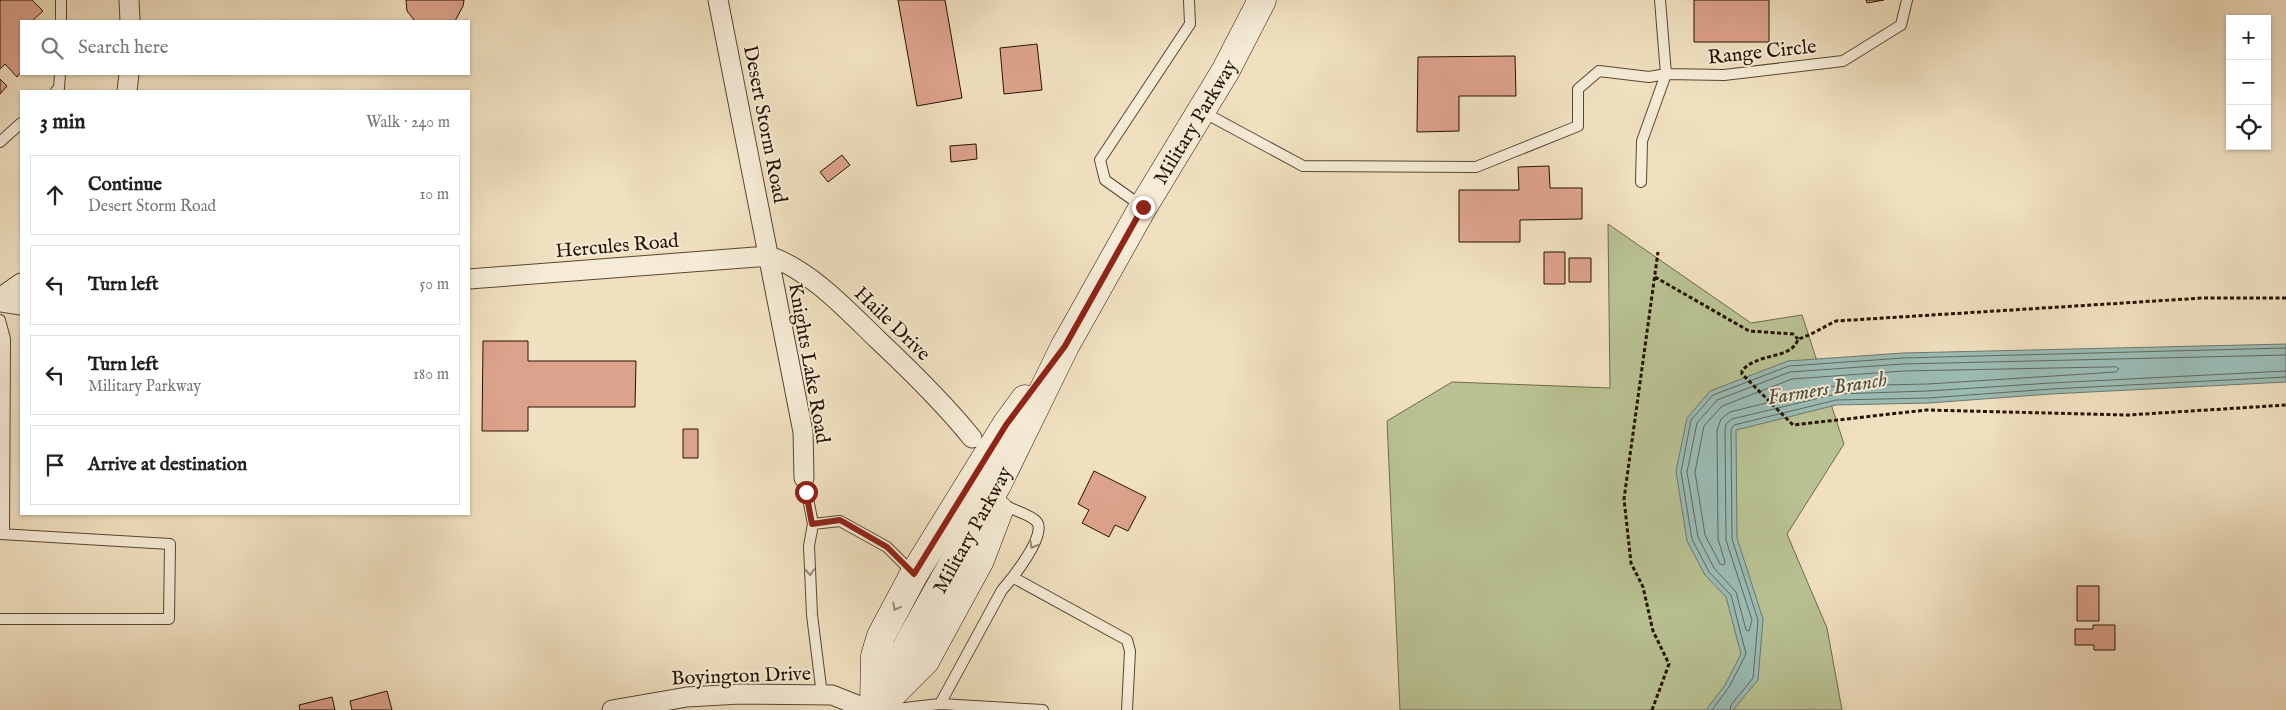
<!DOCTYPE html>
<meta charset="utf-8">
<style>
:root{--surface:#fff;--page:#f6f6f6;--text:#222;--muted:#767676;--line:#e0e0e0}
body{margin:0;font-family:"IM FELL English",serif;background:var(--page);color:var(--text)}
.controls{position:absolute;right:15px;top:15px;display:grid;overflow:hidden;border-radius:0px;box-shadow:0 1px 4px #0004}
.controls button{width:45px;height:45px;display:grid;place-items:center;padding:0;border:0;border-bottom:1px solid var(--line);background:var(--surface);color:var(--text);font:25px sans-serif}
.stop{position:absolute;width:15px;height:15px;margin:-11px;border:4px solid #8f2418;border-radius:50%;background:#fff}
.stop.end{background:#8f2418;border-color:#fff;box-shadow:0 1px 5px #0008}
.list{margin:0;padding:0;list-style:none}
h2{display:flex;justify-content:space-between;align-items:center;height:65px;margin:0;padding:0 20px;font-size:21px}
h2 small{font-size:16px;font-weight:400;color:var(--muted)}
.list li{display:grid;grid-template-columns:32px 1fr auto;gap:15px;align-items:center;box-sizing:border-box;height:80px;margin:0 10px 10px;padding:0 10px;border:1px solid var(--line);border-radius:0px}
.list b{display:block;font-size:19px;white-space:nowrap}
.list p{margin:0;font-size:16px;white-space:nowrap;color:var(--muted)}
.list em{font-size:16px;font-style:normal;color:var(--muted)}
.icon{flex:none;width:28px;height:28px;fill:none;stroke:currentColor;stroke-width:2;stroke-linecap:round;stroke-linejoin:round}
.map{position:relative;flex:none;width:2286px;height:710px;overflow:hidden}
.search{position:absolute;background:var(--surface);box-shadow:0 1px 4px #0004;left:20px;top:20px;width:450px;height:55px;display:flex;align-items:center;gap:12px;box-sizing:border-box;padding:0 18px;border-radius:0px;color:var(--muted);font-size:19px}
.panel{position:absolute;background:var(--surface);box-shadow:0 1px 4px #0004;left:20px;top:90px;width:450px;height:425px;border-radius:0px}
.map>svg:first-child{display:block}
</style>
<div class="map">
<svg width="2286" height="710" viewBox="0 0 2286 710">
<rect width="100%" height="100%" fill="#f0e0c0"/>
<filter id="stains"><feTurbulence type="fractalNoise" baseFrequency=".004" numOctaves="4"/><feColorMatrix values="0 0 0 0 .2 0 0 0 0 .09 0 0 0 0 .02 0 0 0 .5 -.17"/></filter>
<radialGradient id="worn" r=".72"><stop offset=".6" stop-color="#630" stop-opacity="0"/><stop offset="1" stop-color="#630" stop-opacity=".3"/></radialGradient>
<path fill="#b9c293" stroke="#706a4a" d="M1608,224L1751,323L1802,315L1844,444L1787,534L1827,628L1842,710H1400L1387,421L1452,382L1610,388Z"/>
<path fill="#9bbcb6" stroke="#6c786d" d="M2286,344V382L2051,394L1929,403L1836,405L1736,430L1737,538L1763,619L1758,680L1733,710H1706L1725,685L1741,654L1726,597L1705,575L1687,541L1676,471L1687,418L1710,391L1788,361L1903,353Z"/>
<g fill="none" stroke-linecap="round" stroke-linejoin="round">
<path stroke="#60685b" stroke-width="1" d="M2286,355L1903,364L1790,372L1717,400L1697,423L1687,472L1698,537L1714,568L1736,592L1746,630L1749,631L1752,620L1726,540L1725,430L1726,424L1732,419L1836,394L1928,391L2051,383L2286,371
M2116,367L2119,369L2116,372L1928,384L1835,386L1730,412L1721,419L1717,430L1718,539L1725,562L1724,565L1720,564L1705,535L1695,472L1704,426L1722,406L1792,379L1904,371Z
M1712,710L1729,687L1746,654L1731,595L1709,572L1692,539L1681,472L1691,420L1713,395L1789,366L1903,358L2286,348
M1730,710L1731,705L1753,678L1758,620L1732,539L1731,430L1734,425L1836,400L1928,398L2051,389L2286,377"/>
</g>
<path fill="#dda28b" stroke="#261300" d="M0,0H32L43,11L32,21H21V72L17,77L5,64L0,69Z
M406,0H464L463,6L455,21H415L407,11Z
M898,0H945L962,98L917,106Z
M1694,0H1769V42H1694Z
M1866,0H1884L1867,3Z
M1037,44L1042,90L1004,94L1000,48Z
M1515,56L1516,96H1459V131L1417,132L1418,57Z
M0,79L7,86L0,94Z
M976,144L977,159L951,162L950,146Z
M842,155L850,165L828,182L820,172Z
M1549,166L1550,188H1582V219L1520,220V242H1459V190H1519L1518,167Z
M1544,252H1565V284H1544Z
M1569,258H1591V282H1569Z
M483,341H528V361H636L635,407H528V431H482Z
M683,429H698V458H683Z
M1094,471L1146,497L1128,531L1115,525L1109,537L1082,523L1089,510L1078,504Z
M2077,586H2099V621H2077Z
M2093,625H2115V650H2094V645H2075V629H2093Z
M387,691L392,710H352L350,701Z
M332,697L335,710H300L299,705Z"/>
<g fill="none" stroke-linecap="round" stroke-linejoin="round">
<defs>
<path id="lane" d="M1660,0L1666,74L1724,75L1843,61L1901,25L1907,0
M61,21V0
M56,91L59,88L60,74
M1203,112L1303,166L1476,167L1578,126V89L1599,71L1649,77L1666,74L1642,141L1641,182
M0,142L21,123
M1143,207L1105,180L1100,160L1190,24L1189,0
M0,320L5,339L4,534
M804,478L813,524L809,546L812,615L822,695
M813,524L840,521L887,547L913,573
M0,534L170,544L169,619H0
M1014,578L1127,640L1130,651L1127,710
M940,704L1002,590C1011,580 1049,533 1036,521C1028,513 1012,511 1002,503
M887,710L940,704L1043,710"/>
<path id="street" d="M129,0L130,21
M718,0L803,432L804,478
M127,91L129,74
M469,279L769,256C810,270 846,309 877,339C910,370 943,402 972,438
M0,298L21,283
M0,302L21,305
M612,710L687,697L740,694L832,695L870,710"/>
<g id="secondary">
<path d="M889,697L925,661L980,560L999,510"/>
<path d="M874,705L875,656L881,636L914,574L1006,425L1025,399"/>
<path id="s1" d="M875,710L911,639L997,485L1065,346L1143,207L1226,70L1262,0"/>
</g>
</defs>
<use href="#lane" stroke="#584630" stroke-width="12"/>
<use href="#street" stroke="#584630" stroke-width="21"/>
<use href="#secondary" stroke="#261300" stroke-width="29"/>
<path stroke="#261300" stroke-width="3" stroke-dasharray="4 2.5" stroke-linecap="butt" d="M1655,277L1749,331L1793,334L1798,339
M2286,298H2203L1836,321C1823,327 1812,335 1798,339C1792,360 1757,352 1742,371V374L1793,425L1926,410L2128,415L2286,405
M1652,710L1669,664L1653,631L1643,587L1631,563L1624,499L1658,252"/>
<use href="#lane" stroke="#f5ebd6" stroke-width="10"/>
<use href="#street" stroke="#f5ebd6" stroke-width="19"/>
<use href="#secondary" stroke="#f5ebd6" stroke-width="28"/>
</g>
<defs><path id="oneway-chevron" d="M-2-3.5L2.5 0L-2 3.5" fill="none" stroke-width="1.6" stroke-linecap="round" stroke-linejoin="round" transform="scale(1.25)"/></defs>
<g stroke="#988a76">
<use href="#oneway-chevron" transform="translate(1033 545) rotate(120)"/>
<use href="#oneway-chevron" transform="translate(810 572) rotate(87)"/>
<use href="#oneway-chevron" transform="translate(896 607) rotate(118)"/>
</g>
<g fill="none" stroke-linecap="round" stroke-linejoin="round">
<path stroke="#8f2418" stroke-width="6" d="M806,492L812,524L840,520L887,547L914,574L1006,425L1065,346L1143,207"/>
</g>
<g text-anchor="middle" stroke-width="4" stroke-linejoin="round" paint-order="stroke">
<g font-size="20" fill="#261300" stroke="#f5ebd6">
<text transform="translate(1762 51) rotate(-6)" y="7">Range Circle</text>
<text dy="7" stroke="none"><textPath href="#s1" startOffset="670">Military Parkway</textPath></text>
<text transform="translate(766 124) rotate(79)" y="7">Desert Storm Road</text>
<text transform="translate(617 245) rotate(-5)" y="7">Hercules Road</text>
<text transform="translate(893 323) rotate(44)" y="7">Haile Drive</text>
<text transform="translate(810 363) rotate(80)" y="7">Knights Lake Road</text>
<text dy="7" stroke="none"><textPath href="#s1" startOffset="205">Military Parkway</textPath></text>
<text transform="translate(741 675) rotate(-2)" y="7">Boyington Drive</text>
</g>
<g font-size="21" font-style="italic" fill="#4f4e40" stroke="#f5ebd6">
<text transform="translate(1827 388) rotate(-9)" y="7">Farmers Branch</text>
</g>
</g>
<rect width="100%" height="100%" filter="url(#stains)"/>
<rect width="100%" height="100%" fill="url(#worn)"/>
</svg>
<div class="controls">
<button>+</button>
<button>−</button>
<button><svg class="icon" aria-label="locate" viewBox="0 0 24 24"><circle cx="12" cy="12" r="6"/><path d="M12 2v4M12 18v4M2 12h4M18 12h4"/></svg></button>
</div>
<div class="stop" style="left:806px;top:492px"></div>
<div class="stop end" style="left:1143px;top:207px"></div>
<div class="search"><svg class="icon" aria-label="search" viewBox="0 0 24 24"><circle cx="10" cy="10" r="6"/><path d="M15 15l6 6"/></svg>Search here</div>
<section class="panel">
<h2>3 min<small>Walk · 240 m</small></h2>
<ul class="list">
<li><svg class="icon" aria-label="ahead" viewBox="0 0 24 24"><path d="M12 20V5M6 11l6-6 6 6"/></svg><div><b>Continue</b><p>Desert Storm Road</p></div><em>10 m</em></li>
<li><svg class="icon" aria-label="left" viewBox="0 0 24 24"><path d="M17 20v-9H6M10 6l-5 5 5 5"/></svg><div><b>Turn left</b></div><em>50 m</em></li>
<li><svg class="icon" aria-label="left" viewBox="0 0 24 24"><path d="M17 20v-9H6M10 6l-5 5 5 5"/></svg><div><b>Turn left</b><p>Military Parkway</p></div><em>180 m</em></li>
<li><svg class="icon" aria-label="arrive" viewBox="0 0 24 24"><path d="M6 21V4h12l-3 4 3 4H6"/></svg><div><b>Arrive at destination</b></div></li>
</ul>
</section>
</div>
